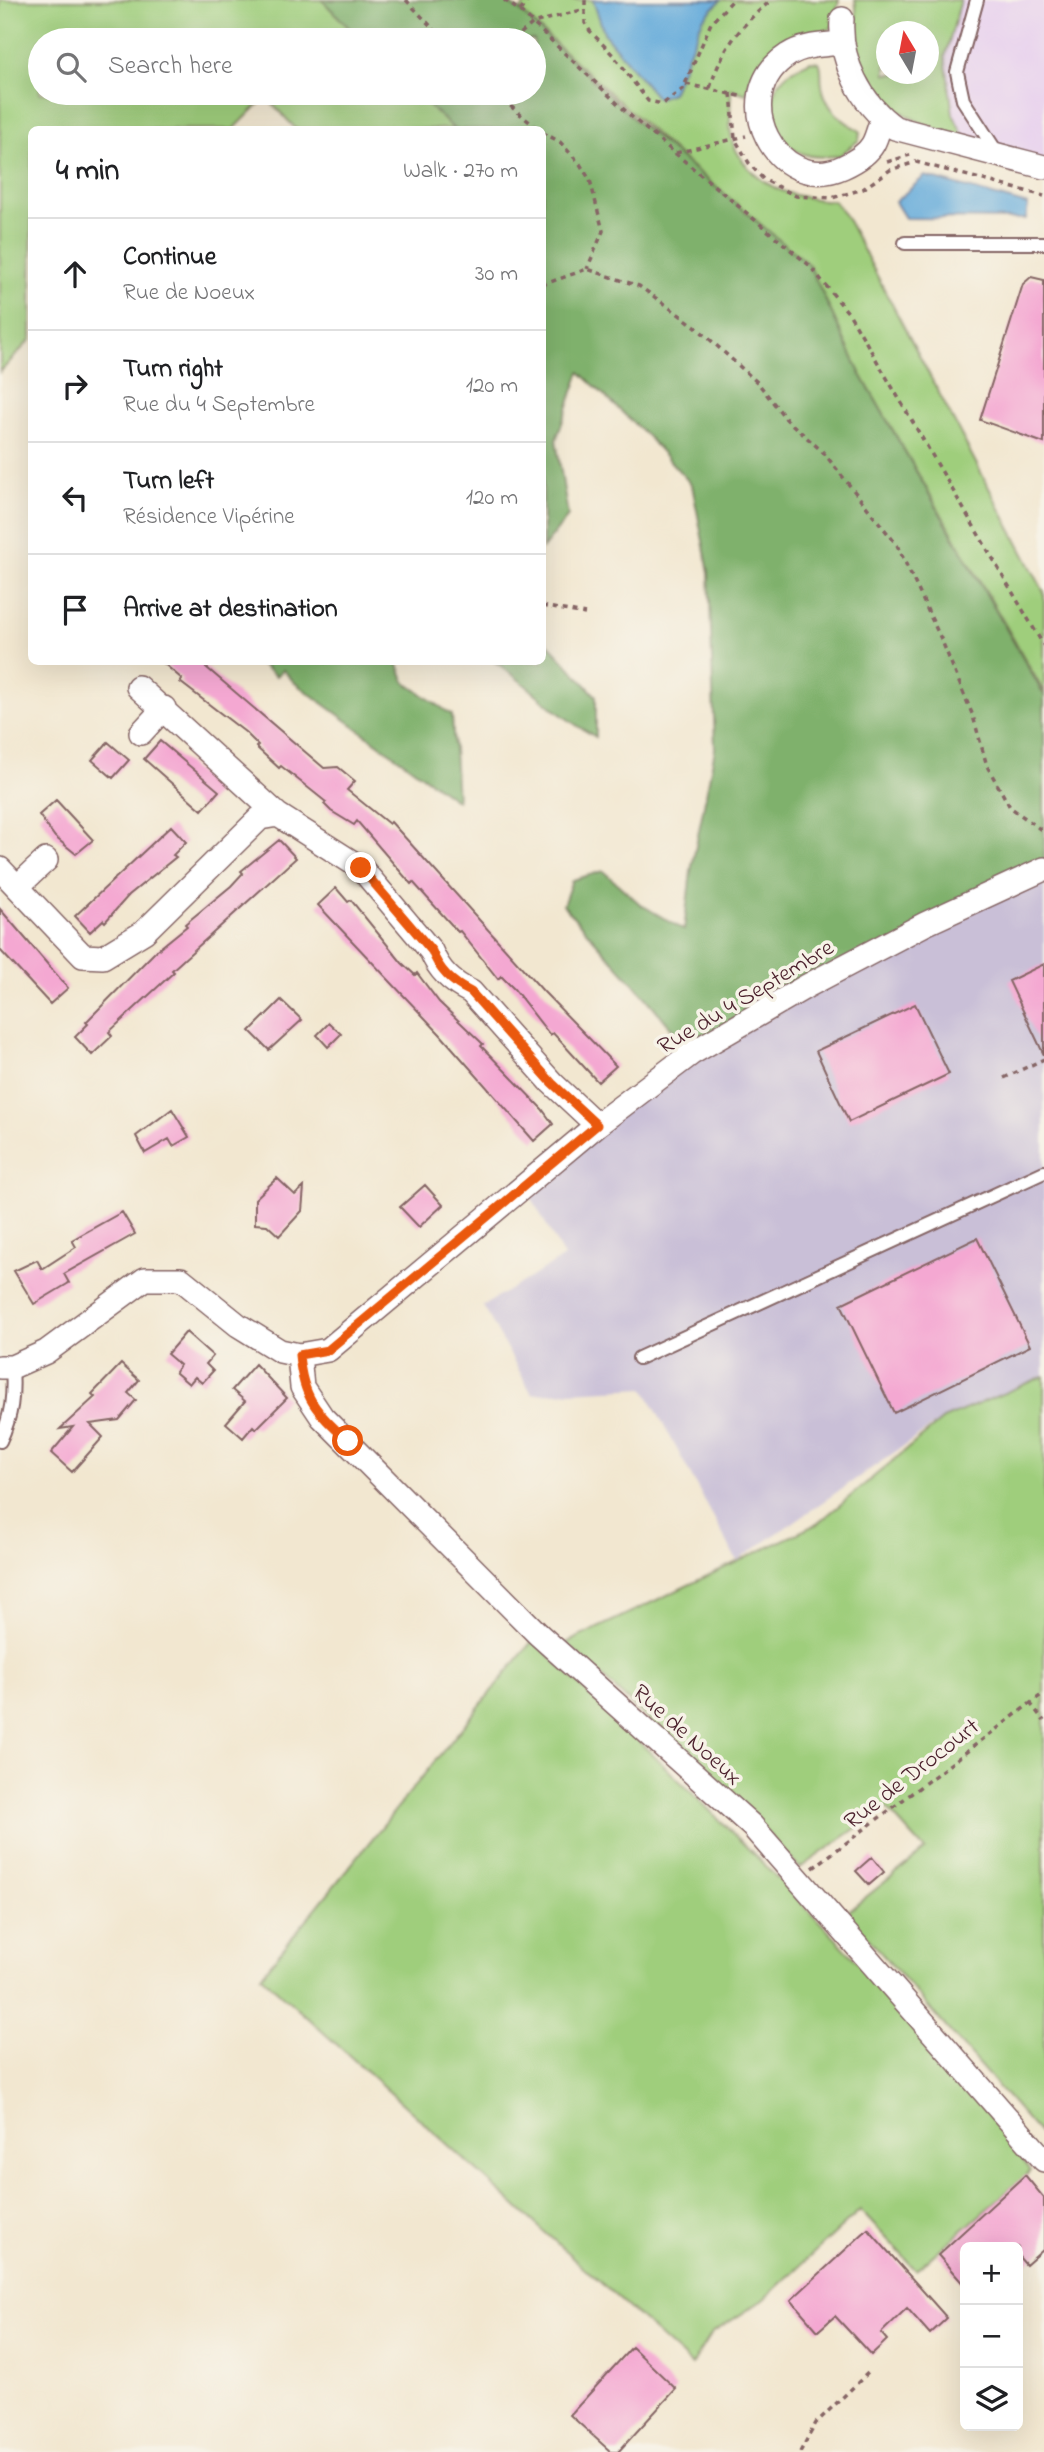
<!DOCTYPE html>
<meta charset="utf-8">
<style>
:root{--surface:#fff;--page:#f6f6f6;--text:#202124;--muted:#757577;--line:#e0e0e0}
body{margin:0;font-family:"Indie Flower",sans-serif;background:var(--page);color:var(--text)}
.controls{position:absolute;right:21px;bottom:21px;display:grid;overflow:hidden;border-radius:10px;box-shadow:0 7px 28px #0002}
.controls button{width:63px;height:63px;display:grid;place-items:center;padding:0;border:0;border-bottom:2px solid var(--line);background:var(--surface);color:var(--text);font:35px sans-serif}
.compass{position:absolute;left:876px;top:21px;width:63px;height:63px;border-radius:50%;background:var(--surface);box-shadow:0 7px 28px #0002;rotate:350deg}
.stop{position:absolute;width:21px;height:21px;margin:-16px;border:5px solid #ea580c;border-radius:50%;background:#fff}
.stop.end{background:#ea580c;border-color:#fff;box-shadow:0 2px 7px #0008}
.list{margin:0;padding:0;list-style:none}
h2{display:flex;justify-content:space-between;align-items:center;height:91px;margin:0;padding:0 28px;font-size:30px}
h2 small{font-size:23px;font-weight:400;color:var(--muted)}
.list li{display:grid;grid-template-columns:46px 1fr auto;gap:21px;align-items:center;box-sizing:border-box;height:112px;padding:0 28px;border-top:2px solid var(--line)}
.list b{display:block;font-size:26px;white-space:nowrap}
.list p{margin:0;font-size:23px;white-space:nowrap;color:var(--muted)}
.list em{font-size:23px;font-style:normal;color:var(--muted)}
.icon{flex:none;width:38px;height:38px;fill:none;stroke:currentColor;stroke-width:2;stroke-linecap:round;stroke-linejoin:round}
.map{position:relative;flex:none;width:1044px;height:2452px;overflow:hidden}
.search{position:absolute;background:var(--surface);box-shadow:0 7px 28px #0002;left:28px;top:28px;width:518px;height:77px;display:flex;align-items:center;gap:18px;box-sizing:border-box;padding:0 24px;border-radius:38px;color:var(--muted);font-size:26px}
.panel{position:absolute;background:var(--surface);box-shadow:0 7px 28px #0002;left:28px;top:126px;width:518px;height:539px;border-radius:10px}
.map>svg:first-child{display:block}
</style>
<div class="map">
<svg width="1044" height="2452" viewBox="0 0 1044 2452">
<rect width="100%" height="100%" fill="#f7f3e8"/>
<filter id="ink" filterUnits="userSpaceOnUse"><feTurbulence type="fractalNoise" baseFrequency=".0143" numOctaves="2"/><feDisplacementMap in="SourceGraphic" scale="14" xChannelSelector="R" yChannelSelector="G"/><feConvolveMatrix kernelMatrix="1 2 1 2 8 2 1 2 1" color-interpolation-filters="sRGB"/></filter>
<filter id="wash" filterUnits="userSpaceOnUse"><feTurbulence type="fractalNoise" baseFrequency=".00686" numOctaves="4" result="noise"/><feDisplacementMap in="SourceGraphic" scale="28" xChannelSelector="R" yChannelSelector="G"/><feGaussianBlur stdDeviation="1.57" result="paint"/><feColorMatrix in="noise" values="0 0 0 0 0 0 0 0 0 0 0 0 0 0 0 0 0 1.4 0 .05"/><feComposite in="paint" operator="in"/></filter>
<g filter="url(#wash)">
<rect width="100%" height="100%" fill="#f2e7d0"/>
<path fill="#e8d2ee" d="M960,0H1044V167L970,147L953,114L945,56Z"/>
<path fill="#c9bfd7" d="M1044,869V1376L943,1419L737,1561L644,1388L532,1394L483,1306L564,1257L525,1186L692,1053Z"/>
<path fill="#9fce7c" stroke="#747654" stroke-width="2" fill-rule="evenodd" d="M0,0H322L361,40H40V93H415L454,129H296L266,97L234,129L32,130L31,339L0,372Z
M528,0H593L605,35L658,98L672,93L703,19L721,0H839L833,27C800,48 755,46 746,94L731,89C731,107 727,132 735,148C756,189 793,198 834,201L846,217L1044,592V692L860,373L809,265L676,153L520,11Z
M855,0H961L945,57L953,114L966,141C919,123 872,107 856,54C852,37 859,16 855,0ZM886,32H928V74H886Z
M811,61L819,62C823,70 820,76 822,85C825,108 841,120 860,131L859,140L839,156C827,157 813,158 801,153C775,143 763,106 779,83C787,71 799,67 811,61Z
M1044,1376V2139L846,1913L925,1850L886,1807L800,1868L739,1804L566,1643L817,1524L943,1419Z
M533,1640C708,1808 888,1975 1031,2171L916,2270L860,2210L763,2300L712,2333L692,2365L261,1976Z"/>
<path fill="#7fb16c" stroke="#64684c" stroke-width="2" d="M322,0H504L520,11L634,119L809,265L860,373L1044,695V869L692,1053L643,994L563,905L572,880L603,871L640,904L684,930L691,871L715,749L709,572L692,485L648,437L580,372L556,440L568,516L543,548L542,130L454,129L415,93H534V40H361Z
M543,638L596,696V737C555,715 532,687 495,662H542Z
M258,662H397L405,682L452,715L457,801L295,683L283,670L276,676Z"/>
<path fill="#63aada" stroke="#566482" stroke-width="2" d="M593,0H721L703,19L672,93L657,98L605,35Z
M925,176L1028,205L1026,219L905,218L895,202Z"/>
<g id="blocks">
<path fill="#f4a8d2" d="M1031,277L1044,280V443L980,420L1023,284Z
M162,662H200L324,768L338,767L355,781L347,790L389,824L391,822L544,992L616,1066L598,1082L553,1033L550,1035L514,989L501,976L498,979L460,931L458,932L413,882L411,884L357,821L354,825L331,811L324,804L326,802L281,766L279,768L256,747L258,745L245,732L180,682L182,679Z
M160,741L219,791L202,810L144,759Z
M108,742L129,760L113,778L92,760Z
M56,800L93,840L76,854L55,837L39,815Z
M171,826L186,842L173,855L176,857L129,895L105,922L103,920L90,932L75,916Z
M279,840L296,858L172,970L174,972L109,1032L112,1036L92,1055L75,1037L88,1024L86,1022L155,952L187,926L185,924L231,886L243,873L241,871Z
M336,888L348,902L351,900L402,963L415,975L417,973L439,1002L483,1044L481,1046L542,1109L553,1124L534,1141L440,1034L318,905Z
M0,909L68,988L50,1004L0,950Z
M1044,964V1055L1009,981Z
M281,1000L302,1020L269,1050L250,1031Z
M915,1004L949,1074L849,1122L816,1051Z
M329,1023L341,1034L328,1047L317,1035Z
M172,1109L189,1137L173,1146L169,1139L145,1153L136,1136Z
M277,1178L295,1195L304,1187L302,1211L279,1236L267,1225L255,1224V1199Z
M425,1185L443,1205L419,1227L400,1207Z
M122,1212L135,1234L64,1274L69,1283L34,1304L14,1271L37,1260L42,1269L76,1247L72,1240Z
M977,1238L1030,1346L894,1413L841,1304Z
M186,1332L213,1356L206,1364L213,1371L202,1383L195,1377L189,1384L175,1372L180,1365L167,1354Z
M121,1364L139,1380L128,1393L136,1400L119,1420L90,1424L103,1437L72,1472L51,1453L73,1427L60,1429L95,1397L92,1394Z
M255,1364L287,1398L256,1429L253,1426L243,1438L226,1423L245,1401L232,1390Z
M872,1857L884,1872L869,1885L856,1871Z
M1025,2175L1044,2198V2249L1026,2265L1018,2256V2247H965V2286L938,2255Z
M868,2229L947,2318L930,2334L907,2308L881,2333L887,2340L871,2355L835,2316L818,2331L791,2300Z
M632,2347L676,2389L618,2452H611L570,2415Z"/>
</g>
</g>
<g filter="url(#ink)">
<use href="#blocks" fill-opacity="0" stroke="#856565" stroke-width="2"/>
<g fill="none" stroke-linecap="round" stroke-linejoin="round">
<defs>
<path id="lane" d="M977,0L957,72L963,100L998,154
M905,243H1044
M639,1358L1044,1172
M0,1441C12,1415 14,1395 12,1367"/>
<path id="street" d="M842,19C839,60 861,104 895,128L1044,167
M840,43C823,45 803,45 788,55C725,95 777,197 843,167C854,162 867,155 873,144C877,137 879,127 882,119
M138,687L278,815L361,868L431,951C439,971 452,983 471,992L552,1083L597,1125
M141,733L164,708
M0,869L83,956L103,957L144,932L260,818L278,815
M17,887L46,860
M299,1355L302,1387L322,1417L538,1634L752,1826L1044,2160
M0,1367H12L46,1352L145,1279H181L238,1325L280,1351L299,1355L328,1350L597,1125L692,1053L807,986L925,924L1044,869"/>
</defs>
<use href="#lane" stroke="#856565" stroke-width="16"/>
<use href="#street" stroke="#856565" stroke-width="26"/>
<path stroke="#856565" stroke-width="3.5" stroke-dasharray="5 5" stroke-linecap="butt" d="M406,0L444,40
M504,0L520,11L634,119L809,265L850,315L1044,646
M585,0V23L590,31L613,55L648,101L663,104L683,89L711,23L733,0
M520,11L528,0
M513,40L533,23L585,9
M686,84L740,96
M710,88C722,49 740,25 772,0
M495,93L539,130
M731,93L735,139L749,163L763,179L796,196L832,198L863,189L890,170L916,162L1044,196
M542,132L560,142L580,164L590,180L603,231L587,269
M676,153L746,136
M887,162L910,155
M542,285L587,269L639,286L695,326L758,383L786,419L823,452L897,545L942,641L973,716L987,766L1010,807L1044,832
M542,606L585,614
M1004,1078L1044,1059
M1030,1703L1044,1721
M813,1868L1044,1693
M800,2452L816,2423L871,2370"/>
<use href="#lane" stroke="#fff" stroke-width="12"/>
<use href="#street" stroke="#fff" stroke-width="23"/>
</g>
</g>
<g fill="none" stroke-linecap="round" stroke-linejoin="round" filter="url(#ink)">
<path stroke="#ea580c" stroke-width="9" d="M348,1441C316,1411 303,1399 299,1355L328,1350L597,1125L552,1083L471,992C452,983 439,971 432,951L361,868"/>
</g>
<g text-anchor="middle" stroke-width="7" stroke-linejoin="round" paint-order="stroke">
<g font-size="24" fill="#4a1f2b" stroke="#f7f3e8">
<text transform="translate(745 996) rotate(-31)" y="8">Rue du 4 Septembre</text>
<text transform="translate(688 1734) rotate(42)" y="8">Rue de Noeux</text>
<text transform="translate(911 1773) rotate(-38)" y="8">Rue de Drocourt</text>
</g>
</g>
</svg>
<div class="controls">
<button>+</button>
<button>−</button>
<button><svg class="icon" aria-label="layers" viewBox="0 0 24 24"><path d="M12 4l9 5-9 5-9-5zM3 14l9 5 9-5"/></svg></button>
</div>
<svg class="compass" viewBox="-18 -18 36 36"><path d="M0-13l5 13h-10z" fill="#e53935"/><path d="M0 13l5-13h-10z" fill="#757577"/></svg>
<div class="stop" style="left:348px;top:1441px"></div>
<div class="stop end" style="left:361px;top:868px"></div>
<div class="search"><svg class="icon" aria-label="search" viewBox="0 0 24 24"><circle cx="10" cy="10" r="6"/><path d="M15 15l6 6"/></svg>Search here</div>
<section class="panel">
<h2>4 min<small>Walk · 270 m</small></h2>
<ul class="list">
<li><svg class="icon" aria-label="ahead" viewBox="0 0 24 24"><path d="M12 20V5M6 11l6-6 6 6"/></svg><div><b>Continue</b><p>Rue de Noeux</p></div><em>30 m</em></li>
<li><svg class="icon" aria-label="right" viewBox="0 0 24 24"><path d="M7 20v-9h11M14 6l5 5-5 5"/></svg><div><b>Turn right</b><p>Rue du 4 Septembre</p></div><em>120 m</em></li>
<li><svg class="icon" aria-label="left" viewBox="0 0 24 24"><path d="M17 20v-9H6M10 6l-5 5 5 5"/></svg><div><b>Turn left</b><p>Résidence Vipérine</p></div><em>120 m</em></li>
<li><svg class="icon" aria-label="arrive" viewBox="0 0 24 24"><path d="M6 21V4h12l-3 4 3 4H6"/></svg><div><b>Arrive at destination</b></div></li>
</ul>
</section>
</div>
